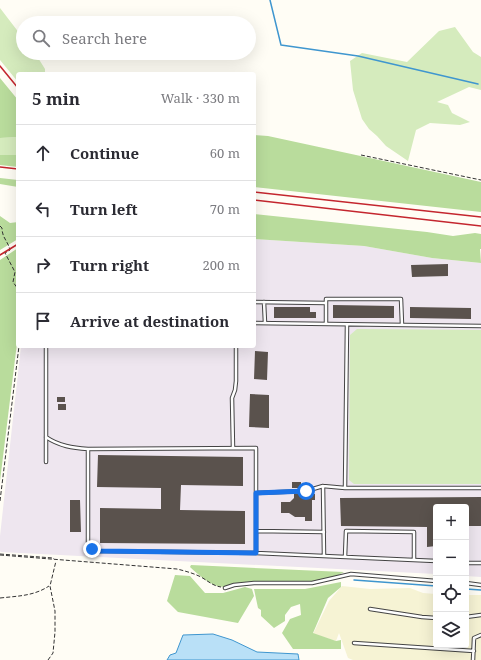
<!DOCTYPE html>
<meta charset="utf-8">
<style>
:root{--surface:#fff;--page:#f7f7f7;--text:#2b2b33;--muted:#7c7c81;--line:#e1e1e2}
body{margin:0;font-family:"Noto Serif",serif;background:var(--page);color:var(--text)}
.controls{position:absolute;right:12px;bottom:12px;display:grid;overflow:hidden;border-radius:4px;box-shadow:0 4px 16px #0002}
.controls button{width:36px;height:36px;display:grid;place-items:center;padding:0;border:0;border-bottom:1px solid var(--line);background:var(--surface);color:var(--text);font:20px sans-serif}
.stop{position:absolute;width:12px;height:12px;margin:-9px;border:3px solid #1a73e8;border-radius:50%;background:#fff}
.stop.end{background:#1a73e8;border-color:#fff;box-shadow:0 1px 4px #0008}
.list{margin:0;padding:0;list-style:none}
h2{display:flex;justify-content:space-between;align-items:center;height:52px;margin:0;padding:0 16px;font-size:17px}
h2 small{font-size:13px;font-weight:400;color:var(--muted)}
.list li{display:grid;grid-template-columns:26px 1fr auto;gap:12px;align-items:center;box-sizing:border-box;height:56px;padding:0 16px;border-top:1px solid var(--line)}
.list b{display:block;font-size:15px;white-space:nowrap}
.list em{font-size:13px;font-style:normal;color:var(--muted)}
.icon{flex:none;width:22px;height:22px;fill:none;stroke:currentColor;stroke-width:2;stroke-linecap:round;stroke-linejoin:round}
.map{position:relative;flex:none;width:481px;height:660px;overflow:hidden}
.search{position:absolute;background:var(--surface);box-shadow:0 4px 16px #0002;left:16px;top:16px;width:240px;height:44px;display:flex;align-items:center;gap:10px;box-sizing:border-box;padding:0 14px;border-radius:22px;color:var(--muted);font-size:15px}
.panel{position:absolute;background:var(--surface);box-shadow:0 4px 16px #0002;left:16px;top:72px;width:240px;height:276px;border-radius:4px}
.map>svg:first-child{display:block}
</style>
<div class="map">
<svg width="481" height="660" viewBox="0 0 481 660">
<rect width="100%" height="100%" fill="#fffdf5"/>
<path fill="#eee6ef" d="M254,239L364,246L432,258L481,263V577L466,576V507H436V574L1,552L0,551V536L21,346H254Z"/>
<path fill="#f6f3d4" d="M342,586L370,589L410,588L423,593L436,594V645H466V595H481V660H353L348,658L339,633L336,641L313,634L329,601Z"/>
<path fill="#d5ebbd" d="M0,8L23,38V53H35L45,69V74H18V82L0,60Z
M455,27L473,52L481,57V90L469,87L437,102L448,105L452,113L470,122L460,125L430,123L416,130L408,161L386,146L377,136L369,129L362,119L353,90L350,61L362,53L407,62L439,31Z
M18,137V155H0V138Z
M357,329L481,330V484H354L349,480L350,335Z"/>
<path fill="#b9dc9c" d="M0,78L18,100V137L0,138Z
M254,135L268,136L481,182V212L254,187Z
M0,155H18V167L0,165Z
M0,178L18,180V187L0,184Z
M254,214L427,232L453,236L475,233L481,234V249H480L481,263L432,258L364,246L254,239Z
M0,216L10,223L18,222V239L0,250Z
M18,248V335L0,481V260Z
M191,565L344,572C316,589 277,580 245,582C238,582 230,587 224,587C211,587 199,575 190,567Z
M175,575L190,576L205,593H223L245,587L252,589L254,596L238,623L178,612L167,601Z
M341,582V587L328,598L313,633L336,641L341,640V649H293L282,633L290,619L301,615L300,604L291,607L285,615V621L274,628L261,616V610L258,608L254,589H305Z"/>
<path fill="#b9e0f7" stroke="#3f96cf" d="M213,634L232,640L257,652L298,654L299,660H167L170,655L176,653L183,635Z"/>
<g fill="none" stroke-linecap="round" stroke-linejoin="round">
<path stroke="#3f96cf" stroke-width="1.5" d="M270,0L281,45L358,56L478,84
M354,580L436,586
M466,589L481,590"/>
</g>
<path fill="#5a524d" d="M448,264V276L412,277L411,265Z
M333,305L394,306V318H333Z
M254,306H256V317H254Z
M274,307H310V312H316V318H274Z
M410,307L471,308V319L410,318Z
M255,351L268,352L267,380L254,379Z
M250,394L269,395V428L249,427Z
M57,397H65V402H57Z
M58,404H66V410H58Z
M98,455L243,457V486L181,485L180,510L245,511V544L100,543V508L161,509V488L97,487Z
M292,482H301V488H292Z
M294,494H315V500H312V521H305V517H295L289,513H281V502H290L294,498Z
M481,497V526H466V507H436V546L427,547V527L341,526L340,498Z
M70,500H80L81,532H70Z"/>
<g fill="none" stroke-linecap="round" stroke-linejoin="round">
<defs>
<path id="lane" d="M254,302L326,303
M264,302L265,323
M254,323L481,326
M326,323V299H401L402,325
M46,346V462
M46,437C59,446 73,448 88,449L256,448V553
M233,448L232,398L235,390L236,381V346
M88,449V542L92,549L100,551L256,553L436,561
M345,488L347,325
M256,493L306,491L323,486
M256,531L324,532
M324,555L323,486L345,488H481
M345,557L346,531L414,532V560
M466,563H481
M466,583L481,585
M225,588L234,585L254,583H312L351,574L436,581
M370,609L422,617L436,618
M466,617L481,615
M354,643L474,651
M473,660L474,638L481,635"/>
</defs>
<use href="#lane" stroke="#444" stroke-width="4.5"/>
<path stroke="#333" stroke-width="1" stroke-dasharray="4 2" stroke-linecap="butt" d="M361,155L481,180
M0,226L2,228C2,238 8,241 10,250L5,253L15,272L13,282L18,289
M0,501L19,346
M0,554L53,558L54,559
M0,555L177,569C185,571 193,573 201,577C208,581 213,586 221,587
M0,598C18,596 34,596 49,586
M48,660L53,653L55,632V611L50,586L56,561"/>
<use href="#lane" stroke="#fff" stroke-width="2.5"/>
<path stroke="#c4262e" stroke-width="1.5" d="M0,66L18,88
M0,167L18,169
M254,192L481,217
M254,200L481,226
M0,255L18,244"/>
</g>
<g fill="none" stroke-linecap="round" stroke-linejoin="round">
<path stroke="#1a73e8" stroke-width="5" d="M92,549L100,551L256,553V493L306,491"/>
</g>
</svg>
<div class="controls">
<button>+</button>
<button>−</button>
<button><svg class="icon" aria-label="locate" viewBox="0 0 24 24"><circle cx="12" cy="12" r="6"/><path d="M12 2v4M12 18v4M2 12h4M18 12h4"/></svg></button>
<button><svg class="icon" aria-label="layers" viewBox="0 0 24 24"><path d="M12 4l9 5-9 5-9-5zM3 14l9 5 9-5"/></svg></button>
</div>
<div class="stop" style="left:306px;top:491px"></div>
<div class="stop end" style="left:92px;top:549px"></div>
<div class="search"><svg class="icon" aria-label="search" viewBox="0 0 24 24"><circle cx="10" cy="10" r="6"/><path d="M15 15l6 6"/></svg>Search here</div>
<section class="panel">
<h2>5 min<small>Walk · 330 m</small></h2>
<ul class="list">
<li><svg class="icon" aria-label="ahead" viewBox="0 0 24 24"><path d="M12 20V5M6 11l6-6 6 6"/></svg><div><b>Continue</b></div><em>60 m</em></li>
<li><svg class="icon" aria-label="left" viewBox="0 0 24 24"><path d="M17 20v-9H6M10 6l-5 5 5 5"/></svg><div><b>Turn left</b></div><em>70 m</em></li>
<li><svg class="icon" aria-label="right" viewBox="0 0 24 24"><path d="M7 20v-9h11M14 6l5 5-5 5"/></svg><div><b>Turn right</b></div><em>200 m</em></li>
<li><svg class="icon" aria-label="arrive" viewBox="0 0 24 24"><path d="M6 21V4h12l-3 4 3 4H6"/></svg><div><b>Arrive at destination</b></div></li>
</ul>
</section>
</div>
